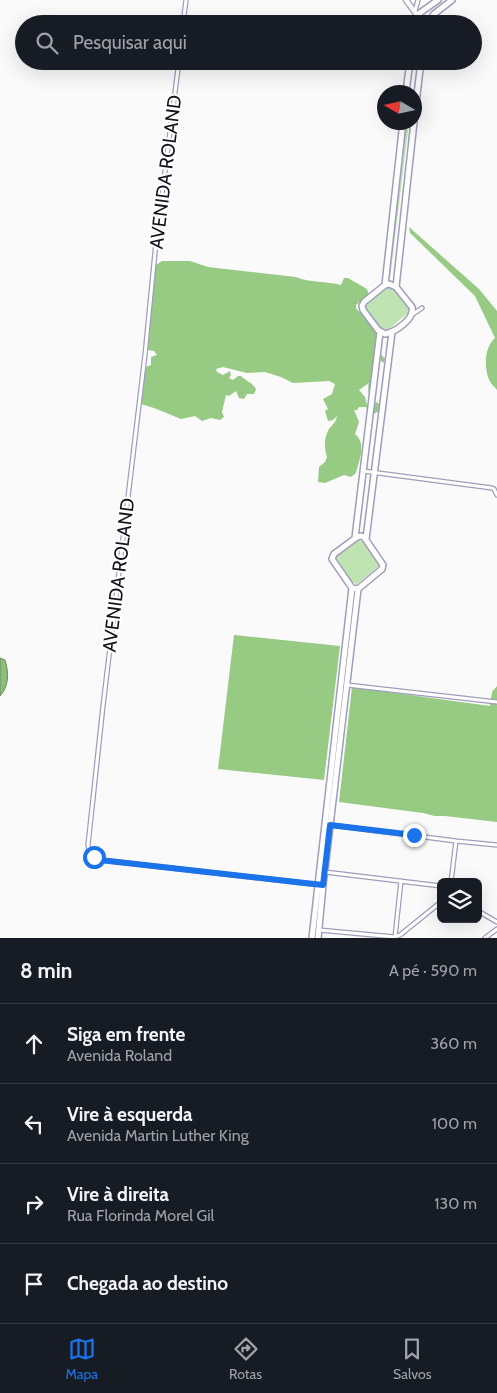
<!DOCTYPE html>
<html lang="pt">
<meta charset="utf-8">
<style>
:root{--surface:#171b24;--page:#242831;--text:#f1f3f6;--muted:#9ea1a6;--line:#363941;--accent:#1a73e8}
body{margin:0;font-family:Cabin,sans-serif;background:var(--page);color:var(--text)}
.controls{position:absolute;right:15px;bottom:15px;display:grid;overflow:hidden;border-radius:8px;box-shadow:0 5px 20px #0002}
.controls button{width:45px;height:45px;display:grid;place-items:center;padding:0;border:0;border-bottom:1px solid var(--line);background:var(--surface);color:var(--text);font:25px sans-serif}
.compass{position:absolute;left:377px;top:85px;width:45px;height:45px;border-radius:50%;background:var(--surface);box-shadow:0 5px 20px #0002;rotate:279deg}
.stop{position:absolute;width:15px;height:15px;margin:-11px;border:4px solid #1a73e8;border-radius:50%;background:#fff}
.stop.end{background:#1a73e8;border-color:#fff;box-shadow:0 1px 5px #0008}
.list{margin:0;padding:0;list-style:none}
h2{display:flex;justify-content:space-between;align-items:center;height:65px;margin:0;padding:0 20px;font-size:21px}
h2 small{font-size:16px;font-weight:400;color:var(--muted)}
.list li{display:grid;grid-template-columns:32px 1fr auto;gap:15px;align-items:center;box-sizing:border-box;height:80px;padding:0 20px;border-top:1px solid var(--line)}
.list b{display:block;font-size:19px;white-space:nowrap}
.list p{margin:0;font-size:16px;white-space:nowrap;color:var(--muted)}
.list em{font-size:16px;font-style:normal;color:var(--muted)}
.icon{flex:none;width:28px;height:28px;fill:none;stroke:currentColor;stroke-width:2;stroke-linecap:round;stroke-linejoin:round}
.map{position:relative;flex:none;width:497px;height:938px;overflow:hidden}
.search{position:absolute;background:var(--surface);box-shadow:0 5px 20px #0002;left:15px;right:15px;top:15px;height:55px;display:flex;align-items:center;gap:12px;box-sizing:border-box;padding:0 18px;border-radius:28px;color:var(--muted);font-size:19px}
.sheet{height:385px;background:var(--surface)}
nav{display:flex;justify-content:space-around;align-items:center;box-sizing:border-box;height:70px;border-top:1px solid var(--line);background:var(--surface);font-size:14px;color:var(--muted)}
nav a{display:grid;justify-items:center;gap:2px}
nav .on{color:var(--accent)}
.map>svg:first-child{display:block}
</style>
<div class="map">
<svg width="497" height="938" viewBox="0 0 497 938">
<rect width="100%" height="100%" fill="#fafafa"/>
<path fill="#c0e3b2" d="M405,123H409L390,278L387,277Z
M389,286L392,287L409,309V312L387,331H382L366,307L367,304Z
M358,540L362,541L380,563L379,566L357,584L352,582L335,561L336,556Z"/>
<path fill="#97ca83" d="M409,227L479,289L497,311V390C494,386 489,382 488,377C484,364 485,347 495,338L475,296L410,233Z
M162,261H190L208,267L296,277C310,283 326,281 341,285L344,278H348L367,289L369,295L356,305V308L379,333L380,353L385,359L384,363L378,359L376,373L378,378L375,383L376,389L374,392V399L370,398C369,392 367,389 369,383L359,390L365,397L367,405H371L377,402L381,407L380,411L371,415L369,414L366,407H359L357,410H354L359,422L355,434C367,444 359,460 356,473L351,477L344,475L325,483L318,482L319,467L325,462L327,457C324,448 324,437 329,429C333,424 336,422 337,416L333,420L329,421H328L325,411L328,409L323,399L332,394L335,384L329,381L293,383L281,377L265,372L247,373L223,367L216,369L217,372L223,375L230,371L231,375L229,378L233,380L238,376H241C246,381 253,383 256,389L254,394H247L244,399L239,398L236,391L229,396L226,395L222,412L224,417L220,420L211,418L202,421L195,416L181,419L154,408L141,404L146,367L151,365V357L157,355L154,351L148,350L154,275L156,265Z
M234,635L340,646L324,780L218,769Z
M497,686V822L445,816H435L423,813L339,802L352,687L490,706L492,692Z"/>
<path fill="#8cbe78" stroke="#688b5d" d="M0,658L5,660C9,673 9,686 0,696Z"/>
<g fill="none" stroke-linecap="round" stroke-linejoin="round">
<defs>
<path id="minor" d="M415,11L418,0
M183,24L186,0
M179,61L156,242L145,355L103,706L88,845L89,851L100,860L319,885
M413,314L422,308
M363,471L492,488L494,489L497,495
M347,685L497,702
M330,825L456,841L497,845
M325,872L441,886
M451,882L456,841
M478,911L497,922
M319,930L395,937L400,935L441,902
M395,937L401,881
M485,938L497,929"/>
<path id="tertiary" d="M406,0L417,15"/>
<path id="secondary" d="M414,24L417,15L438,0
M427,24L434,14L452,0
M406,92L410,61
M414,120L421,61
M389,284L396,287L412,307C415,319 395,332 385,334L378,330L363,310L362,306L364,302L385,285Z
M385,285L403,122
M396,287L414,122
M361,536L364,537L383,565L382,569L358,589L352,588L332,559L334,554L357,537Z
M355,538L380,332
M366,539L392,332
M312,938L352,588
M318,938L323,885L358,589"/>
</defs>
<use href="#minor" stroke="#9f9ebc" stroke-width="5.5"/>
<use href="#tertiary" stroke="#9f9ebc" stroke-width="7"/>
<use href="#secondary" stroke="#9f9ebc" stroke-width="8"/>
<use href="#minor" stroke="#fff" stroke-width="3"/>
<use href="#tertiary" stroke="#fff" stroke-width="4.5"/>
<use href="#secondary" stroke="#fff" stroke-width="5"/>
</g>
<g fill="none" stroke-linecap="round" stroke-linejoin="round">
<path stroke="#1a73e8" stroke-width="6" d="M94,857L100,860L323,885L330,825L414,835"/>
</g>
<g text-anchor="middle" stroke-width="4" stroke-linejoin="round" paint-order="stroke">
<g font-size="19" fill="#13131e" stroke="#fff">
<text transform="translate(165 172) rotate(-83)" y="7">AVENIDA ROLAND</text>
<text transform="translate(118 575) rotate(-83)" y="7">AVENIDA ROLAND</text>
</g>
</g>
</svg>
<div class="controls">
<button><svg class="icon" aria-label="layers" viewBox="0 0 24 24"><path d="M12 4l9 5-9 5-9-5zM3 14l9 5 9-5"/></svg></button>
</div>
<svg class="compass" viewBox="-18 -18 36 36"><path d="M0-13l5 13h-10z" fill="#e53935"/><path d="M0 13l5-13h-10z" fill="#9ea1a6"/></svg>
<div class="stop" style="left:94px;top:857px"></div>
<div class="stop end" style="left:414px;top:835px"></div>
<div class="search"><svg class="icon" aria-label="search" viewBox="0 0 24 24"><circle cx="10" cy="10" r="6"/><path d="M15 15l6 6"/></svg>Pesquisar aqui</div>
</div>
<section class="sheet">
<h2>8 min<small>A pé · 590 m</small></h2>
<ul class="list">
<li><svg class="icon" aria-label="ahead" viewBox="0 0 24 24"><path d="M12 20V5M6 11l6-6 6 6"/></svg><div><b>Siga em frente</b><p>Avenida Roland</p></div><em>360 m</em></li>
<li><svg class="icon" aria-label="left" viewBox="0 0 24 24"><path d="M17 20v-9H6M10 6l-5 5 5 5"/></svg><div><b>Vire à esquerda</b><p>Avenida Martin Luther King</p></div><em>100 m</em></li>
<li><svg class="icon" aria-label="right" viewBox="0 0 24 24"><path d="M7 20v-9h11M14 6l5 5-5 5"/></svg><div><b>Vire à direita</b><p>Rua Florinda Morel Gil</p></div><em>130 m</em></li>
<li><svg class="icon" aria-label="arrive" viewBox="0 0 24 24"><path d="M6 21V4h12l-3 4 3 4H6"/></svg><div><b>Chegada ao destino</b></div></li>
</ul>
</section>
<nav>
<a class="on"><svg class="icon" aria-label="map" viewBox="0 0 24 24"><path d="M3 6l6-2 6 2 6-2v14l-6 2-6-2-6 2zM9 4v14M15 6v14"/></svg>Mapa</a>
<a><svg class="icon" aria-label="directions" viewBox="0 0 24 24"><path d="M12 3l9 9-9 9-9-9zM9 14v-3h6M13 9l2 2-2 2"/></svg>Rotas</a>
<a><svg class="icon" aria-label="saved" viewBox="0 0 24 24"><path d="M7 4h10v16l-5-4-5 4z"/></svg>Salvos</a>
</nav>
